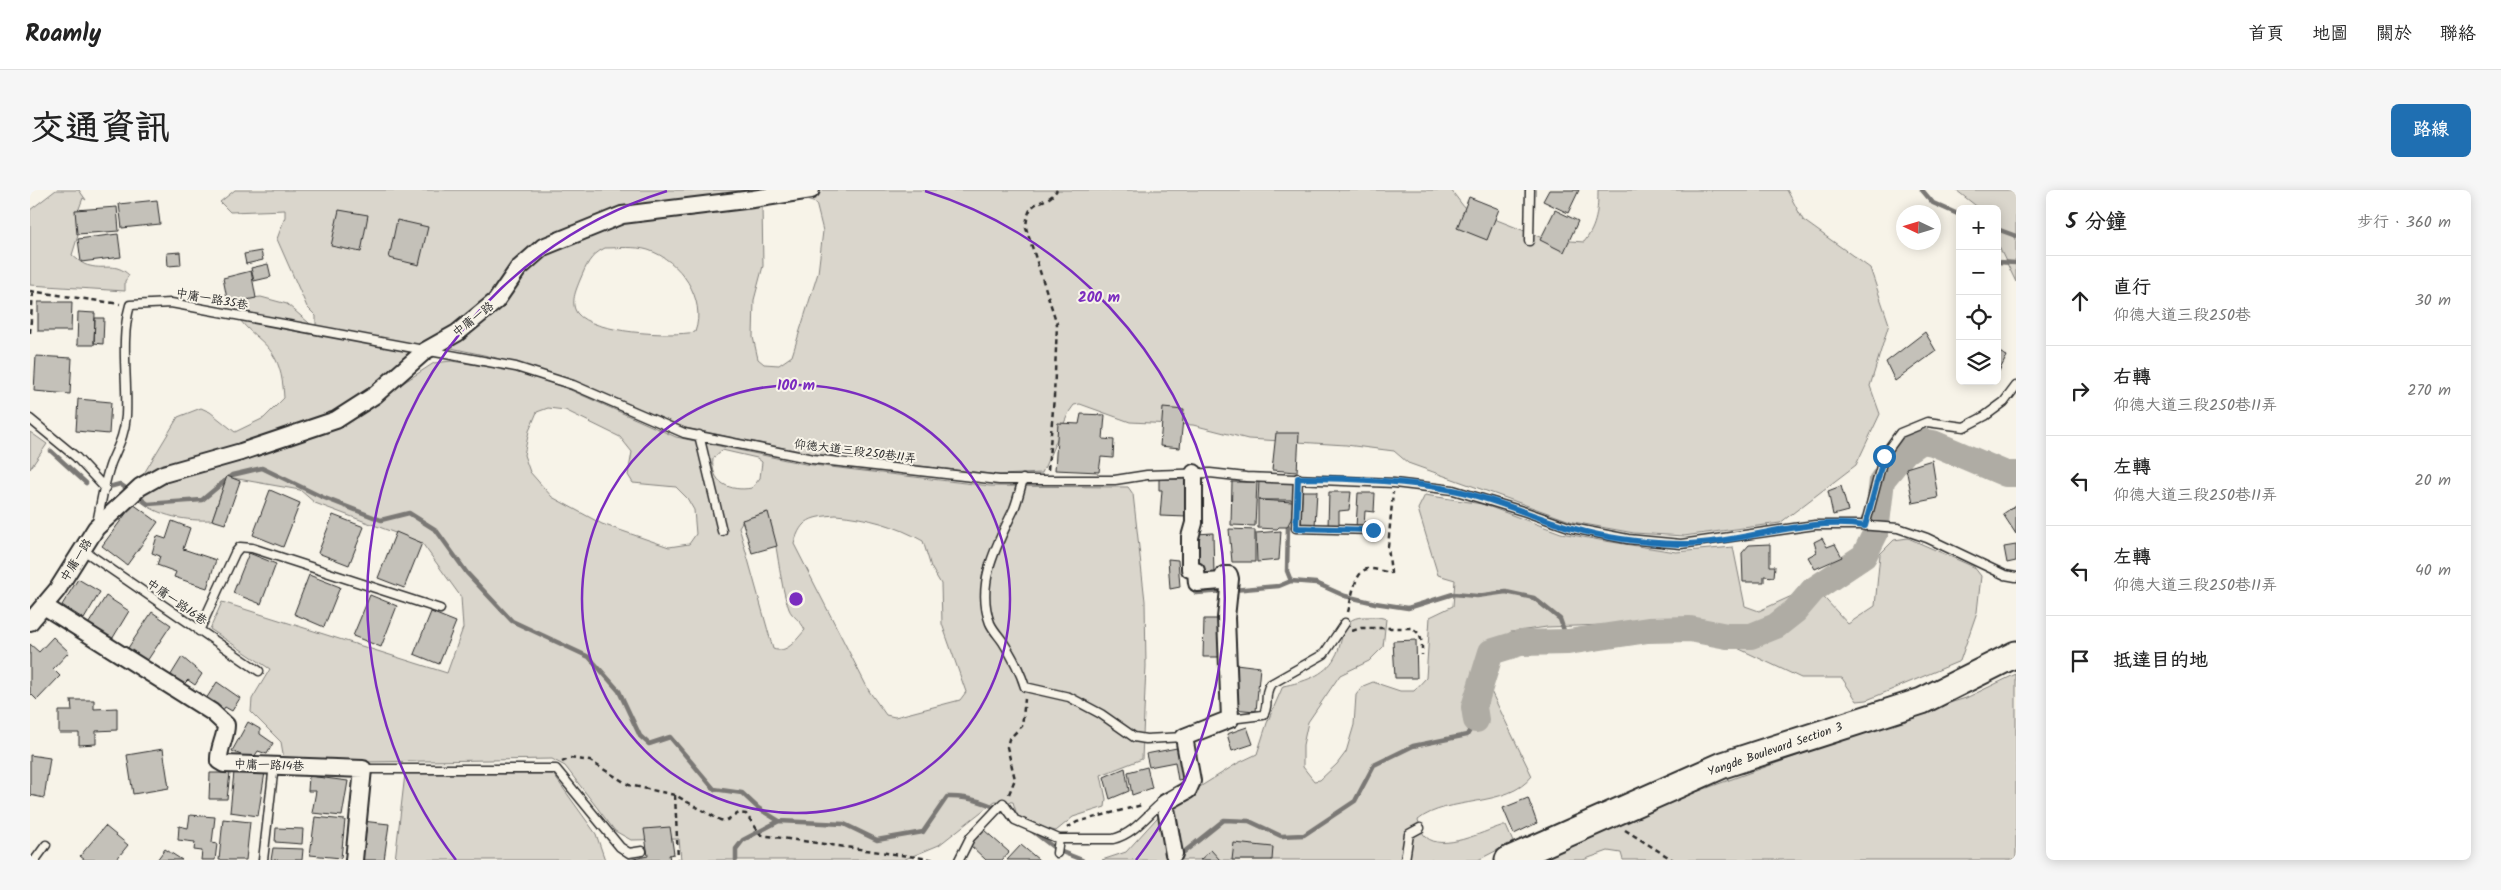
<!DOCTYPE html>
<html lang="zh-TW">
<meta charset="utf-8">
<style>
:root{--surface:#fff;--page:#f6f6f6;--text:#222;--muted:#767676;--line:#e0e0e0;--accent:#1f6fb2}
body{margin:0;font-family:Kalam,"LXGW WenKai TC",sans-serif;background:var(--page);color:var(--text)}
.controls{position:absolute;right:15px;top:15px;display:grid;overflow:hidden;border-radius:8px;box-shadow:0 2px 12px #0003}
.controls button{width:45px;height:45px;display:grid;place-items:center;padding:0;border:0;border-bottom:1px solid var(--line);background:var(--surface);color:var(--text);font:25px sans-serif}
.compass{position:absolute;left:1866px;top:15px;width:45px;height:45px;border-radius:50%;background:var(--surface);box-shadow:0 2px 12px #0003;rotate:274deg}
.stop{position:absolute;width:15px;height:15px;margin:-11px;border:4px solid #1f6fb2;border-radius:50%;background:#fff}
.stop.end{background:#1f6fb2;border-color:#fff;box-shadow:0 1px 5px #0008}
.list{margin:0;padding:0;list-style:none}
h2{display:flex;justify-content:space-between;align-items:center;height:65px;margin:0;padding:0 20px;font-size:21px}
h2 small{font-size:16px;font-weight:400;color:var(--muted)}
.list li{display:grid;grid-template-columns:32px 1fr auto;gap:15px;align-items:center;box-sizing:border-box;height:90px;padding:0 20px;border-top:1px solid var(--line)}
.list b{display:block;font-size:19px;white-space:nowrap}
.list p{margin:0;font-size:16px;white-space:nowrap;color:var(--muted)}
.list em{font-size:16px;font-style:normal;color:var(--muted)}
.icon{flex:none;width:28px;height:28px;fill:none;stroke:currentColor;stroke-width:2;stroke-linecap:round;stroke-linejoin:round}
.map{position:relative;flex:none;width:1986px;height:670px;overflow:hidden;border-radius:8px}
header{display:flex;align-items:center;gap:30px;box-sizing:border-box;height:70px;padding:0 25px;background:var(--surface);border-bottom:1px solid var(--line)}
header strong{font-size:24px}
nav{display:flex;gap:28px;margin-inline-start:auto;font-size:18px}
.intro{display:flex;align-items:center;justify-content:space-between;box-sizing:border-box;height:120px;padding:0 30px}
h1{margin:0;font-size:35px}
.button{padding:12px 22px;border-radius:8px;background:var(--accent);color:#fff;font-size:18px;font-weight:700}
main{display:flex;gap:30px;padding:0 30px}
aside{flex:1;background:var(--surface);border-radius:8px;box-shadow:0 2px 12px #0003}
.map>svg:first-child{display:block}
</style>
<header>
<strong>Roamly</strong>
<nav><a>首頁</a><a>地圖</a><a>關於</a><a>聯絡</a></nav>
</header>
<div class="intro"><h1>交通資訊</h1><a class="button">路線</a></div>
<main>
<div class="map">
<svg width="1986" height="670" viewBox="0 0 1986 670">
<rect width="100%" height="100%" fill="#f7f3e8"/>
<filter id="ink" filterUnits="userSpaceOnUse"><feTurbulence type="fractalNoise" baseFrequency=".02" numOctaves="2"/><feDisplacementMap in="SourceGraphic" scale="10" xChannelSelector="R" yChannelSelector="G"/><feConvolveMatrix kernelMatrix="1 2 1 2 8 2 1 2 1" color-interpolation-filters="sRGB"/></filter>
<g filter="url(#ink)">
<path fill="#dad6cc" stroke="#82807c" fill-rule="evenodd" d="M26,0H49L56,10L53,8L47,24L50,39L42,65C47,69 53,75 60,76C76,80 85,72 99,85L95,91V101L0,95V20Z
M205,0H1421L1434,17L1515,49L1554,52C1567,36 1568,20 1568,0H1757L1773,30L1840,78L1859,134L1840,196L1850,224L1826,275L1750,333L1654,346L1604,343L1543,332L1378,273L1364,261L1316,255L1218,249L1163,235L1100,232L1050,214L1044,215L1039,222L1012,283L970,285L784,264L656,238L504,180L463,167L412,156L303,225L110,290L148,227L171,218L180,222L205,242L234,228L254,208C253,192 251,176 242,163C230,144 203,136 205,110L231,107L257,114L286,139V126L277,117L247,49L255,27V20L200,22L190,12ZM773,9L786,13L793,41L788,83L762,166L749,175L734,174L728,169L723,147L724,110L733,76L732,16L738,13ZM575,58C588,58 605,56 618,60C650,70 677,109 665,142C641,147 562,143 547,123C540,113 546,100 550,90C556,76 560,65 575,58Z
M1926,0H1986V92L1967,53V19H1950Z
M421,171L486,181L536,198L646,247L775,274L960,296L1098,297L1103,304L1115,411L1116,476L1112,569L1071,585L1076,609L1075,617L1043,627L1026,641L989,632L983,612L965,611L909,655L873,670H651L649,649L601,650L585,641L535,576L522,569L333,572L254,569L251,552L221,522L222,509L240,479L180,439L192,412L417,483L433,438L431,407L392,353L285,313L270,300L197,287L182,330C157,331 128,327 108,309L117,298L138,288L308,235L404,173ZM518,218L535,220L590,247L602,262L598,285L603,293L646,297L657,308L664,320L666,344L659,354L639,357L572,334L522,307L500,282L494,265L499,241L507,222ZM692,260L727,268L732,272L730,288L722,298C700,302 680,293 683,268ZM737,322C749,353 748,390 759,419C762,427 771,430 775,440C766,450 757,464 743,459L709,337L713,330ZM806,325C838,328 865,335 893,351L901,377L911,394L912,434L936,502L930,510L865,527L856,525L839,501L764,354C771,328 782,327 806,325Z
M0,242L17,254L0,279Z
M1395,305L1452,314L1531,343L1575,351L1646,362L1703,357L1715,416L1729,421L1777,399L1787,400L1818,434L1845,416L1850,364L1864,350L1878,348L1944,377L1951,386L1947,422L1930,471L1837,510L1827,511L1812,488H1771L1701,455L1657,443L1603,434L1517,437L1481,442L1451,465L1455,489L1502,586C1478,618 1417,606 1388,630C1390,635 1392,644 1396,647C1413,662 1452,642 1471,636H1476L1483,652L1448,670H1072L1096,662L1136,618L1208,573L1227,564L1237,533L1253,496C1273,492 1295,486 1305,467C1315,450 1309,428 1333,427C1341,427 1348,426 1356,429L1353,457L1339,471L1310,485L1278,532L1273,555V577L1284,591L1290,590L1307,574L1316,562L1324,535L1326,505L1333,496L1343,492L1370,501H1384L1396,488L1400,427L1423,416L1425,390L1408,385L1388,319Z
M1986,484V670H1593L1591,663L1578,661L1553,670H1508L1624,617L1883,524L1936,508Z
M375,584H523L566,644L575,670H365Z"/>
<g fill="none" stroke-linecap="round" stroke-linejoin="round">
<path stroke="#7a7874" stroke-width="4.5" d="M1892,0L1903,13L1930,25
M1967,39L1986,46
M1967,72L1986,73
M21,261L56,293
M79,297L90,294L100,301
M106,305L118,314L172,310L202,285L232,278L292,307L351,330L379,323L406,340L437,383L482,431L559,467L589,501L610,546L619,554L640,547L684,599L712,603L728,618L749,631
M1258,336L1257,381L1261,391
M1203,400L1249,396L1261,391L1286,393L1315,406L1345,413L1378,418L1423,404L1447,406L1476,402L1504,408L1530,429L1538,452
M1166,403L1195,401
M1001,640L1027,660L1052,670
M1149,666L1194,630L1219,631L1251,646L1274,645L1325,611L1344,575L1383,556L1437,545L1446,530
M706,670V659L713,650L749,631L814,634L847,650L893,642L917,607C938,606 959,613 978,624"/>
<path stroke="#afaca4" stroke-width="26" d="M1446,530L1444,517L1461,462L1490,453L1538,452L1618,440L1660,439L1697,446H1721L1746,436L1765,421L1783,400L1834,366L1846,342L1852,290L1875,262L1891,251L1903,253L1976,284H1986"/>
</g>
<path fill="#c4c1b9" stroke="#2b2b2b" d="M1519,0H1549L1538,23L1513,11Z
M1439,7L1469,19L1457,50L1427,38Z
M127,10L130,34L92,38L89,14Z
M87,17L89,41L47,44L45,20Z
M309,20L338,25L331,62L301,56Z
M1525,20L1548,31L1534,62L1510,50Z
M367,30L398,37L389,75L359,68Z
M88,44L91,67L51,72L48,49Z
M231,61L233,70L216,74L214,64Z
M150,62L151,75L138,76L137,63Z
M238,74L241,87L224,91L221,78Z
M221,81L226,108L198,114L193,88Z
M8,112H42L41,141H8Z
M48,122L65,123L64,155H47Z
M65,128H74L73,154L64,153Z
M1895,142L1906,161L1865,191L1856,172Z
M1967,161L1977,166L1967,185Z
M6,166L42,168L40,204L4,201Z
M48,209L81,212L79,244L46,241Z
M1133,218L1154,220L1150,258L1130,256Z
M1051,224L1075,225L1073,249L1084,250L1083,268L1071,267L1069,282L1025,280L1028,233L1049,234Z
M1246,243H1269L1267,282L1242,280Z
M1902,270L1908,308L1883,313L1876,278Z
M197,286L210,291L195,334L182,330Z
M1129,289H1159L1157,327L1130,326L1132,300H1129Z
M1229,291H1264L1263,310H1228Z
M1202,292H1227L1225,336L1201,335Z
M1811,296L1818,321L1803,325L1798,301Z
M240,300L270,313L253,357L223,345Z
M1272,301H1287L1285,336L1271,335Z
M1299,302H1321L1319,320L1309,321V337H1298Z
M1328,303H1345L1344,322L1335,321L1334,337H1326Z
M1228,310L1263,312L1261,329L1257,337H1249L1247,339L1228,338Z
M103,314L128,332L97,375L72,356Z
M1986,315V344L1973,324Z
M738,322L747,356L722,363L712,330Z
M303,325L334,337L319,375L288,363Z
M142,331L160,338L153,359L186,370L177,398L144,387L146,382L127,375L130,366L122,363L127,346L136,349Z
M1199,339L1225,340V372H1202Z
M1251,341L1249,370L1227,372L1226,343Z
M366,342L392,353L374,398L348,388Z
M1183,343L1184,385H1167L1166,344Z
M1792,348L1797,357L1805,354L1812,367L1785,379L1778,367L1787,362L1784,352Z
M1740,354V376H1745L1744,387L1734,386V392H1713L1712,363L1719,355Z
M1986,355V371L1977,373L1974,357Z
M219,363L246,374L231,414L203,403Z
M1138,369L1148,370L1150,397L1140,399Z
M279,385L310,397L294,437L264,424Z
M48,389L70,402L54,429L32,415Z
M340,405L367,416L351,457L323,446Z
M76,406L99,421L81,451L57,436Z
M122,422L141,435L117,471L98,458Z
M401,422L426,432L409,474L384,464Z
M1174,429H1194L1192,467H1173Z
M23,447L39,462L23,479L30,486L7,510L0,503V454L9,462Z
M1386,450L1387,488H1365L1363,451Z
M152,467L172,484L165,495L158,490L150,498L139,488Z
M1206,474L1230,477L1226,521L1202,519Z
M187,492L210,508L202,521L195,517L190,524L174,512Z
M41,510H64V519L87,518V540L66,541V554L49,555V543H29V521H42Z
M218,532L230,539V544L243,553L237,564L228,561L222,570L202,561Z
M1217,537L1223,554L1202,561L1197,544Z
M1152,557L1158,588L1148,590L1145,572L1119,577L1116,564Z
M133,559L139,598L103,604L97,565Z
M0,565L20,568L14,608L0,605Z
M1117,577L1122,598L1102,605L1098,582Z
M1095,578L1099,601L1080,609L1074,587Z
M204,582H235L228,626L200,622Z
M180,583H200L197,609H179Z
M279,586L318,591L312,626L282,623L286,601H278Z
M1498,608L1507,633L1484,644L1473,618Z
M160,625L185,627L182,653L187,654L185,670H171L172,661L164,660L165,652L148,650L149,636L158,638Z
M285,627L315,630L311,668L280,665Z
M193,629L220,632L216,670H189Z
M332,631L359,634L354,670H328Z
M75,636L98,655L86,670H55L50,666Z
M640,637L644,664L639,665L640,670H599L618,666L614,639Z
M246,638L273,639L272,654L245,652Z
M954,640L979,662L972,670H956L940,655Z
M1204,653L1243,657L1242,670H1202Z
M991,655L1009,670H977Z
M243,658L273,659L272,670H241Z
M135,659L152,670H127Z
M1181,660L1190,670H1170Z"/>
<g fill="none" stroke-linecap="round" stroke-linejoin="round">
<defs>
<path id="service" d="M1499,51L1500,0
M0,229L46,267L75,298
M669,245L692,341
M1268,288L1266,338L1343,340
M993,289C990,299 988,309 984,319C968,353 945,393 960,433C963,440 969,446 973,452C982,466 990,481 995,497L1039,507L1071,524L1104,547L1116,549L1154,547
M67,333C71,314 74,292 81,273C88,256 94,247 96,226C98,190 90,150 100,115L141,113L486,177L543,195L654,243L783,269L969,290H1085L1117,285L1180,283L1216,287L1364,293L1423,300L1496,322L1542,338L1598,349L1651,354L1785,335H1829L1868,338L1897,348L1975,385L1986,387
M1835,336L1854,265L1870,243L1897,232L1934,237L1955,226L1974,212L1986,196
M53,360L229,481
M169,441L205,363L210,357L222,358L410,419
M1200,529L1233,525C1240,516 1233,503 1241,494L1294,464L1315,433
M333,579H526L590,657L599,663L612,661
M1029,649H1083C1105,644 1118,623 1135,610
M5,670L16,655
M233,670L244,575
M929,670L940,648L973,613L985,630L1029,649L1027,663
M1375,670L1379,644L1390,638"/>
<path id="minor" d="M14,416L182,522L196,535C196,548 188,558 189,571L194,574L333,579L324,670
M0,432L27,400L66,338L110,297L133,284L211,262L306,230L345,205L395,161L427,143L466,111L488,79L513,57L592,25L723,9L781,0
M1144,664L1135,613L1158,600L1162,591L1154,547L1200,529L1196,428L1200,389L1199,385H1194L1191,391L1167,393L1166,381L1160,379V347L1164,333V283"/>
<path id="primary" d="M1478,670L1693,575L1892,511L1986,464"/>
</defs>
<use href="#service" stroke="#2b2b2b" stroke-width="11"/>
<use href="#minor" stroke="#2b2b2b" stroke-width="20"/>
<use href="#primary" stroke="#2b2b2b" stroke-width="29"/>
<path stroke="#2b2b2b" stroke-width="2.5" stroke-dasharray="5 4" stroke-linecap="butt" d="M0,101L90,114
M0,143L3,102
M1018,280L1024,207L1027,134L996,38C998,4 1014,19 1027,0
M1318,422C1321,412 1324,382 1337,379C1344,378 1354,382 1361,383L1358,357L1363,302
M1322,441L1331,438H1381C1393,443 1392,454 1392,465
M532,572L540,568L560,571L599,595L645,605L690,630L695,631L709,623L716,624L731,645L906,670
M979,604L985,589L977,557L979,549L992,536L995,509
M645,605L648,670
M1037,638L1047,632L1112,615
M1595,640L1643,670"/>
<use href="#service" stroke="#f7f3e8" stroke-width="8"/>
<use href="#minor" stroke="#f7f3e8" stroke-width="16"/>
<use href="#primary" stroke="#f7f3e8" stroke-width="25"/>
</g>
</g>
<g fill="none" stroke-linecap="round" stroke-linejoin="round" filter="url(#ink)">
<path stroke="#1f6fb2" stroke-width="6" d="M1343,340L1266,338L1268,288C1319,288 1372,290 1423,300C1464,308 1502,327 1542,338C1575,348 1615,353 1650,354C1712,354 1773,326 1835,336L1854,266"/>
</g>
<g fill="none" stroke="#7b2cbf" stroke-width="2.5">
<circle cx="766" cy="409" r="214"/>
<path d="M426 670A428 428 0 0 1 637 1M895 1A428 428 0 0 1 1106 670"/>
</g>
<g text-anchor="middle" stroke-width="4" stroke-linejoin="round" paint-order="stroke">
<g font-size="12" fill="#2b2b2b" stroke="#f7f3e8">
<text transform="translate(182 109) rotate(10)" y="4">中庸一路35巷</text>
<text transform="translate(443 129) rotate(-38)" y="4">中庸一路</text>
<text transform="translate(825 261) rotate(7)" y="4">仰德大道三段250巷11弄</text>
<text transform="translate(46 370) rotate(-58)" y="4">中庸一路</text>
<text transform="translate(147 412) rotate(35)" y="4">中庸一路16巷</text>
<text transform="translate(1745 559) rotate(-19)" y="4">Yangde Boulevard Section 3</text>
<text transform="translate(239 575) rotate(2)" y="4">中庸一路14巷</text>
</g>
</g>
<circle cx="766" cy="409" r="8" fill="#7b2cbf" stroke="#f7f3e8" stroke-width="2.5"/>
<g font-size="15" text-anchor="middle" font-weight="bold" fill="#7b2cbf" stroke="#f7f3e8" stroke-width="4" stroke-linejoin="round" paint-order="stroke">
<text x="1069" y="112">200 m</text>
<text x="766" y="200">100 m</text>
</g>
</svg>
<div class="controls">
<button>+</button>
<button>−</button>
<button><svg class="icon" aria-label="locate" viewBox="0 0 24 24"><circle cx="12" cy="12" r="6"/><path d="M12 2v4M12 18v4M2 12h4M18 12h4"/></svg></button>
<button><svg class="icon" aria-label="layers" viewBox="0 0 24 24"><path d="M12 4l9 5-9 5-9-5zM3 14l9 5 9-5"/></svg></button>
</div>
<svg class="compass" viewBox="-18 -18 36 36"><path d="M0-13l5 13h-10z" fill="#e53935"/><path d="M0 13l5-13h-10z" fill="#767676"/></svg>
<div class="stop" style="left:1854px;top:266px"></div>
<div class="stop end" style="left:1343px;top:340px"></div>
</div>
<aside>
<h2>5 分鐘<small>步行 · 360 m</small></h2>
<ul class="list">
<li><svg class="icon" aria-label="ahead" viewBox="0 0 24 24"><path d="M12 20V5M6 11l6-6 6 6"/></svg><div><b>直行</b><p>仰德大道三段250巷</p></div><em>30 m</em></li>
<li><svg class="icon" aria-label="right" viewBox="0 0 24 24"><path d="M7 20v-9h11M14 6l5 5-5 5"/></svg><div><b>右轉</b><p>仰德大道三段250巷11弄</p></div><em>270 m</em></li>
<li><svg class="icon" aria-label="left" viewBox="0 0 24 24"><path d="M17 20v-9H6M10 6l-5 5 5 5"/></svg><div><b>左轉</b><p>仰德大道三段250巷11弄</p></div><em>20 m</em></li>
<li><svg class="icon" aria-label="left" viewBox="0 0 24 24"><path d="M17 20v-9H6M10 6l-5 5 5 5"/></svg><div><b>左轉</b><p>仰德大道三段250巷11弄</p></div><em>40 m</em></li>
<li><svg class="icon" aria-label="arrive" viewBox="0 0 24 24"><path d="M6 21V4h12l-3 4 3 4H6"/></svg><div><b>抵達目的地</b></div></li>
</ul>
</aside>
</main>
